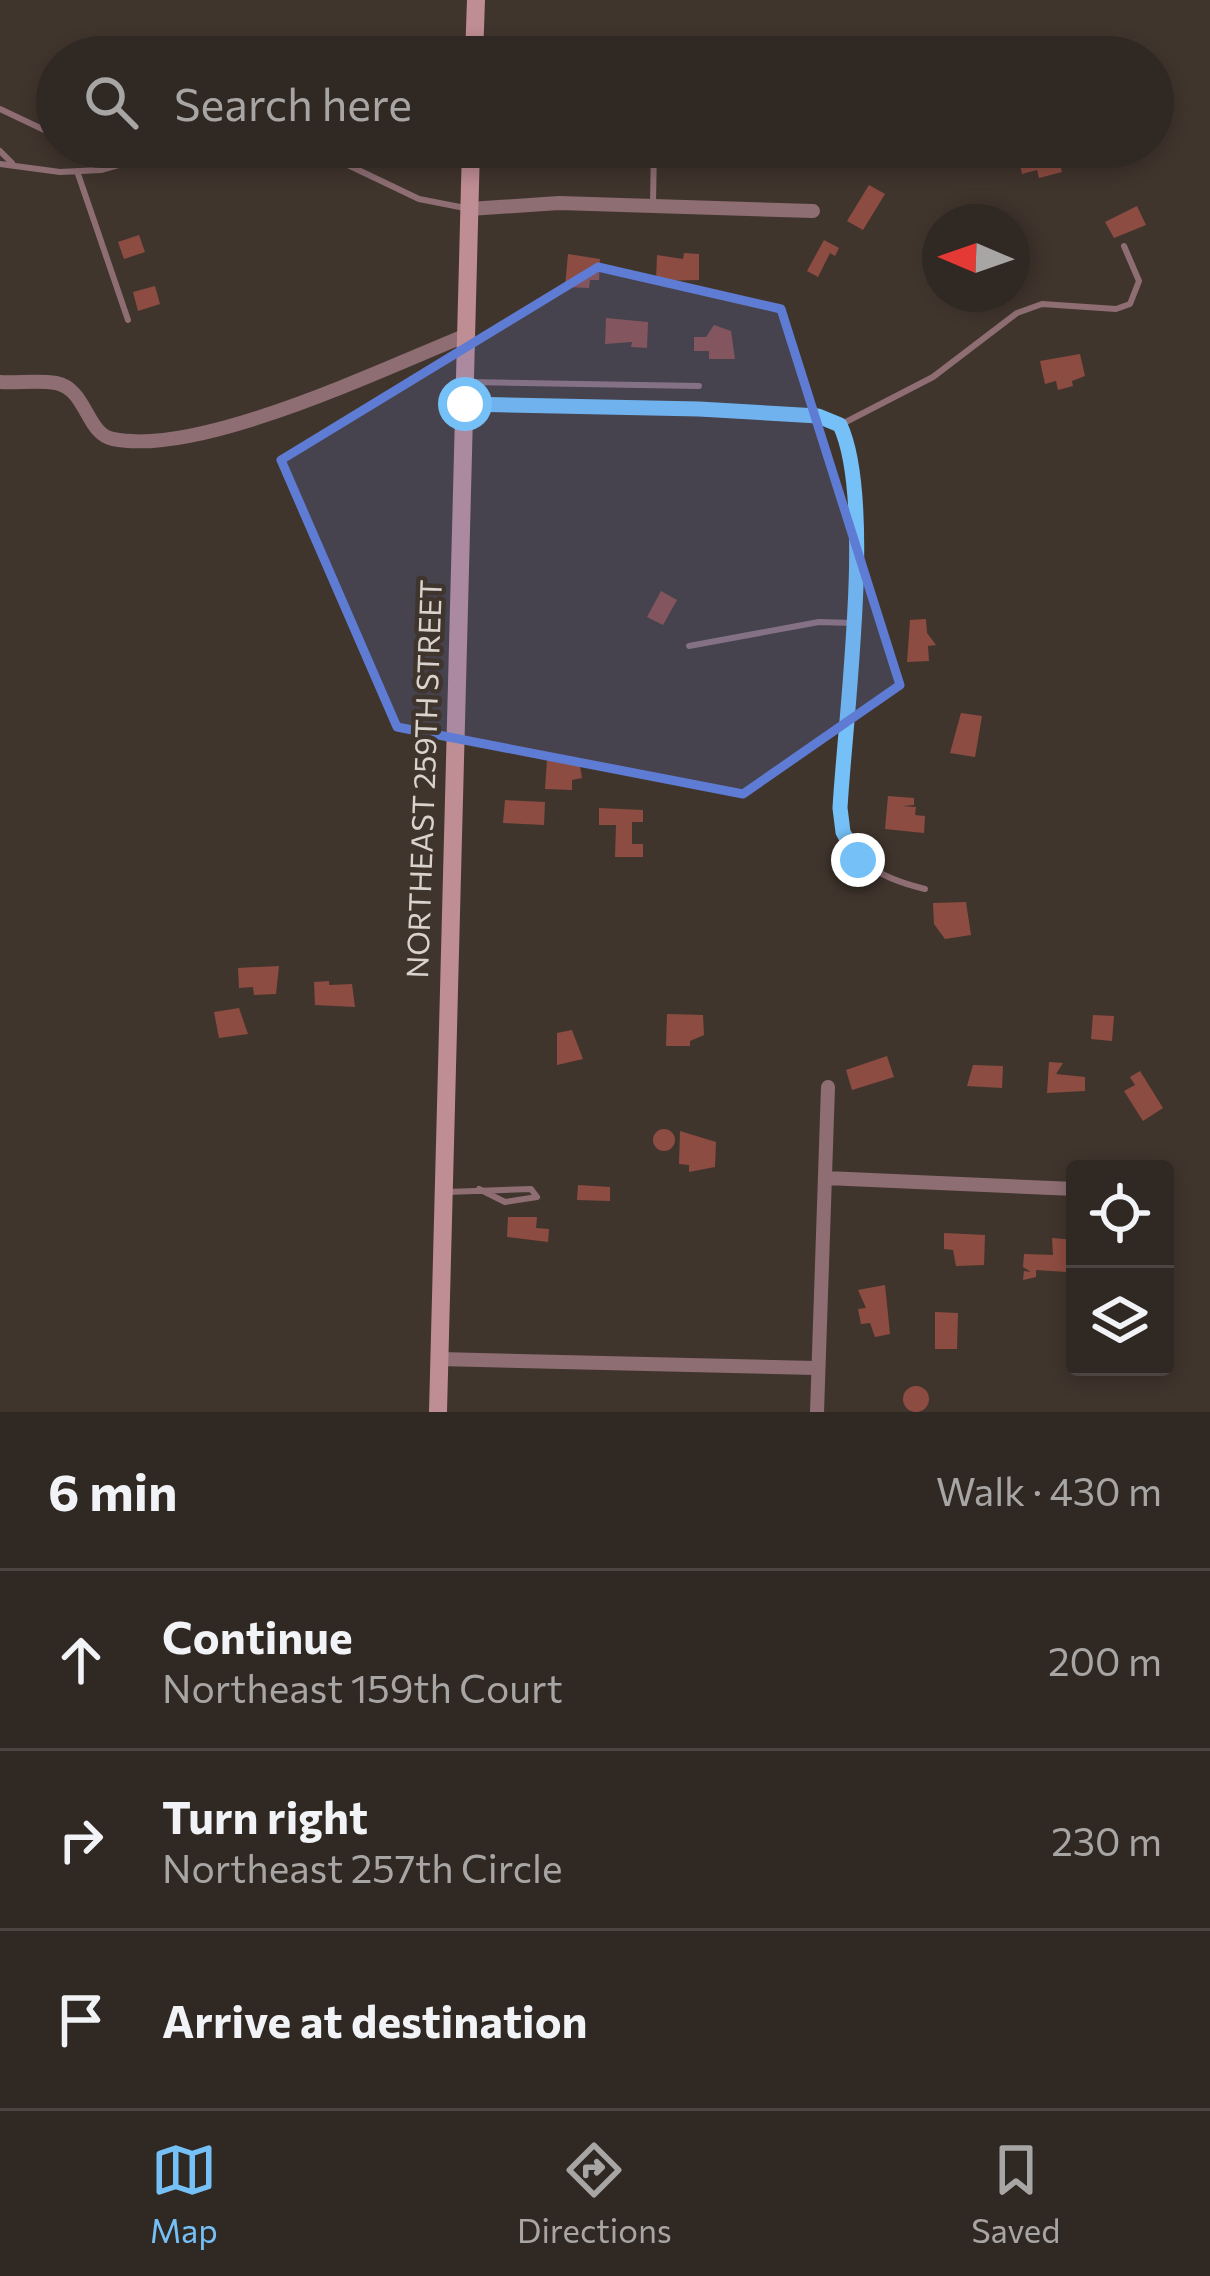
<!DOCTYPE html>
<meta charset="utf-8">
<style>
:root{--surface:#302822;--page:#38302a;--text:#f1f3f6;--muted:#a8a6a5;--line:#4b4440;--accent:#75c0f6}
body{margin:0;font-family:Commissioner,sans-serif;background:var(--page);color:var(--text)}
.controls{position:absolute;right:36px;bottom:36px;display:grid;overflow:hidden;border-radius:12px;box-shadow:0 6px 18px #0003}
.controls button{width:108px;height:108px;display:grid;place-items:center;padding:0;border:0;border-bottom:3px solid var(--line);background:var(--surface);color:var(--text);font:60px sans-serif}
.compass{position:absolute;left:922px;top:204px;width:108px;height:108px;border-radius:50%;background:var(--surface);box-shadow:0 6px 18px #0003;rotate:272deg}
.stop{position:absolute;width:36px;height:36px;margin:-27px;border:9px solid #75c0f6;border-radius:50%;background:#fff}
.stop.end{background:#75c0f6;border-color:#fff;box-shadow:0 3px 12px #0008}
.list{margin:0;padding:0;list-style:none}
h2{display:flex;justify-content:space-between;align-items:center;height:156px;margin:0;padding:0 48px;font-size:51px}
h2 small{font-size:39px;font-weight:400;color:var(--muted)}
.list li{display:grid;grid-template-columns:78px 1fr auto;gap:36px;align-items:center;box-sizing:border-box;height:180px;padding:0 48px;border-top:3px solid var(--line)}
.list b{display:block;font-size:45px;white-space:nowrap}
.list p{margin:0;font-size:39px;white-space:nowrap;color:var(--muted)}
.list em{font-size:39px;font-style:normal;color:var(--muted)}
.icon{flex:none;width:66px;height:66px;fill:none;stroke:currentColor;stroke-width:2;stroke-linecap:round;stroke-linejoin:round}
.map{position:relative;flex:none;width:1210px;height:1412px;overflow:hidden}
.search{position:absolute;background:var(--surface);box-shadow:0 6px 18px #0003;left:36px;right:36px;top:36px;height:132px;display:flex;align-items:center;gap:30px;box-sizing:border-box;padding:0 42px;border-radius:66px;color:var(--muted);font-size:45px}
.sheet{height:696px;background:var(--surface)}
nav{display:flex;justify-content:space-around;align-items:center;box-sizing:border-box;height:168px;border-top:3px solid var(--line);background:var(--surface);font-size:33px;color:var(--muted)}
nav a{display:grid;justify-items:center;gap:6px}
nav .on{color:var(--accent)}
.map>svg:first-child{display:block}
</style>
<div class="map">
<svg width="1210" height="1412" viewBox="0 0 1210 1412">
<rect width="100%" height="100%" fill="#40352d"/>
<path fill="#8d4c41" d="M711,147H751L750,167L711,160Z
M1056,149L1062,172L1039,178L1037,170L1022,174L1019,159L1029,157L1027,152Z
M869,185L885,194L863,230L847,221Z
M1137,206L1146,225L1114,238L1105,222Z
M139,235L145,252L124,259L118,242Z
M824,240L839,248L835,256L830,253L818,277L807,271Z
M684,253L699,254V280L656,281L657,255L683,259Z
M568,254L600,259L599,280H590L589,288L565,287Z
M155,286L160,304L138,311L133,292Z
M606,318L648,322L647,348L631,347L632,342L605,344Z
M714,325L731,331L735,359H709V351H694V337H706Z
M1080,354L1085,376L1072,381L1073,386L1058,390L1056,381L1045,384L1040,361Z
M661,591L677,600L663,625L647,617Z
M926,619L927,633L936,645L928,646L929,661L907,662L910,620Z
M961,713L982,716L975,757L950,753Z
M547,760L580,766L582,778L572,780V790L545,789Z
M888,796L914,798V805L902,806L916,807L915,815L925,816L924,833L885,829Z
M505,800L545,802L544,825L503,823Z
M599,808L643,810V822H632V844H643V857H615L616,825H599Z
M966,902L971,935L945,939L934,924L933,903Z
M279,966L276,994L254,995L253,987L239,988L238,968Z
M329,981V985L352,984L355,1007L315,1005L314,982Z
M239,1008L248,1034L219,1038L214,1012Z
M667,1014L703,1015L704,1035L690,1041V1046H666Z
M1093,1015L1114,1016L1112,1041L1091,1039Z
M572,1030L583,1059L557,1065V1033Z
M887,1056L894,1077L852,1090L846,1070Z
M1049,1062L1063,1063L1056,1074L1085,1077V1091L1047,1093Z
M973,1065L1003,1066L1002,1088L967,1086Z
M1140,1071L1163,1108L1143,1121L1124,1091L1135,1085L1130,1077Z
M653 1140a11 11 0 1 1 22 0a11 11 0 1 1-22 0Z
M680,1131L716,1142L715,1167L689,1172V1165L679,1164Z
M578,1185L610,1187V1201L577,1200Z
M508,1217H537L536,1228L549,1229L548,1242L507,1237Z
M944,1233L985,1235L984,1265L956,1266L953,1250L944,1249Z
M1052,1238L1075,1240V1260L1068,1259L1067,1272L1036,1270V1277L1023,1280L1024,1271L1031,1272L1023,1267L1024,1254L1053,1255Z
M885,1285L890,1334L875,1337L870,1323L861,1324L858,1309L866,1308L858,1290Z
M935,1312L958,1313L957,1349H935Z
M903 1399a13 13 0 1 1 26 0a13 13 0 1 1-26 0Z"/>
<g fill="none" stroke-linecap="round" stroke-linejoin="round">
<path stroke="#8e6e73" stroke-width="6" d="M0,109L57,136
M222,147L329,156L419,199L465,208
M0,151L12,163
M0,164L60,172L101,170L181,147
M77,171L128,320
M653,203L654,147
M469,382L699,386
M468,404L699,409L818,416L840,425
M840,425L852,451L853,623L840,808C847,861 876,877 925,889
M840,425L933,377L1017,313L1042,304L1116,309L1130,304L1139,281L1124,246
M689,646L819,622L853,623
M447,1192L531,1189L537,1197L505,1202L479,1189"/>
<path stroke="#8e6e73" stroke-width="14" d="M469,209L559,203L813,211
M0,382C18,383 39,380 56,383C87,389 86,434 113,439C200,457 382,369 467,335
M826,1178L1075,1189
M439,1359L815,1368
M817,1412L828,1087"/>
<path stroke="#bf8d94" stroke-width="18" d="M474,57L476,0
M438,1412L471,147"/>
</g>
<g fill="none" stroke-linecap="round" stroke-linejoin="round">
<path stroke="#75c0f6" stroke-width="15" d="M465,404L699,409L818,416L840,425C875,500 845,718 840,808L843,832L858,860"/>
</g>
<path fill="#5f7cd4" fill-opacity="0.2" stroke="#5f7cd4" stroke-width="9" stroke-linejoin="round" d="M598,267L781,309L900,685L743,794L397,727L281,460Z"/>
<g text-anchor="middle" stroke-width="9" stroke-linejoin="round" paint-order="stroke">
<g font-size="30" fill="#d9d2cd" stroke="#40352d">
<text transform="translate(425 779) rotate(-88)" y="10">NORTHEAST 259TH STREET</text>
</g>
</g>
</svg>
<div class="controls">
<button><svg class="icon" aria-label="locate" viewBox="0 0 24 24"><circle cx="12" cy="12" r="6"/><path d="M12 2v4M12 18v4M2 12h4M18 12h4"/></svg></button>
<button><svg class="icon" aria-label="layers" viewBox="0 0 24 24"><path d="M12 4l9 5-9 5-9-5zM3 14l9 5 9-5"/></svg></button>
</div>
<svg class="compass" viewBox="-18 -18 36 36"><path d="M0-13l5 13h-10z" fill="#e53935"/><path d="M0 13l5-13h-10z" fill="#a8a6a5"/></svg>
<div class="stop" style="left:465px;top:404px"></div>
<div class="stop end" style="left:858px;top:860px"></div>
<div class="search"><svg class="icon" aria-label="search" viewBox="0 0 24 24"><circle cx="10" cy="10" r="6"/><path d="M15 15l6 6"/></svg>Search here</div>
</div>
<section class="sheet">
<h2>6 min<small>Walk · 430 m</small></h2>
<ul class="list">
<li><svg class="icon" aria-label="ahead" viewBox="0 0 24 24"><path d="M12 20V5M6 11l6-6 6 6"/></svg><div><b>Continue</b><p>Northeast 159th Court</p></div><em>200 m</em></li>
<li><svg class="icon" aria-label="right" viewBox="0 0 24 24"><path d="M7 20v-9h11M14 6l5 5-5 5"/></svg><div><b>Turn right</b><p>Northeast 257th Circle</p></div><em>230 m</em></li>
<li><svg class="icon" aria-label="arrive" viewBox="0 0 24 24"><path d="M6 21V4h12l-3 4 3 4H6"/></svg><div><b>Arrive at destination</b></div></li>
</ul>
</section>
<nav>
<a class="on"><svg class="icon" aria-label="map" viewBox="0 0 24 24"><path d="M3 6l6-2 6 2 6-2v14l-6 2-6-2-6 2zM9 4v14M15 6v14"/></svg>Map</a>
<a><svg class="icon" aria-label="directions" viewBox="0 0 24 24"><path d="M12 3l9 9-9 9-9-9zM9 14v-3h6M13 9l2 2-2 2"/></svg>Directions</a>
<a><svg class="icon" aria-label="saved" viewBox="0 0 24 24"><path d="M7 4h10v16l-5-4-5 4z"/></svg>Saved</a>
</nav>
